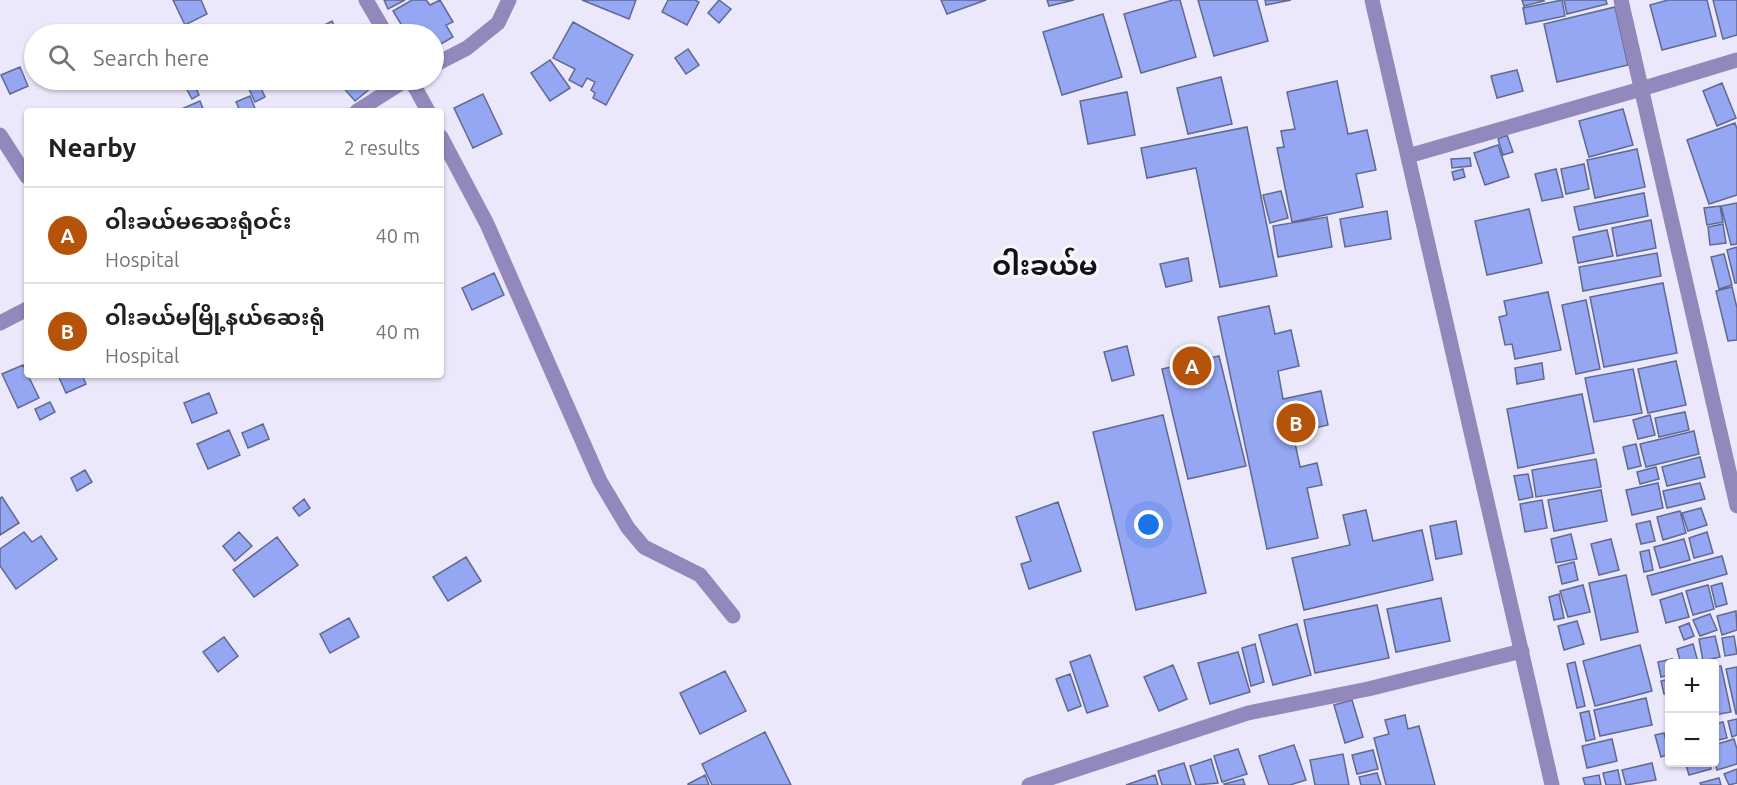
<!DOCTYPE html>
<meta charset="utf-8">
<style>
:root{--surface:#fff;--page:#f2f2f2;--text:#202124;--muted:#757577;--line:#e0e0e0;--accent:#b45309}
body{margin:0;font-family:Ubuntu,"Noto Sans Myanmar",sans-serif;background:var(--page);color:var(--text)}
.controls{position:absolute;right:18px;bottom:18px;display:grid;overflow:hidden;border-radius:6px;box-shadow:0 2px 4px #0004}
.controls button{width:54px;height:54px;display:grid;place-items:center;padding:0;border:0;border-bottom:2px solid var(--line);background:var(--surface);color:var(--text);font:30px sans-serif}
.you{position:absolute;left:1149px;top:525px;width:21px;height:21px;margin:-15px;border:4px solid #fff;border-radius:50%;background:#1a73e8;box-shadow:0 0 0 9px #1a73e833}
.badge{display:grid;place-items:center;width:39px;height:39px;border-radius:50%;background:var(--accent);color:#fff;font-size:20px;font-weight:700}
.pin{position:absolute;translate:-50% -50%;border:3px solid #fff;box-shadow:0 2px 6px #0006}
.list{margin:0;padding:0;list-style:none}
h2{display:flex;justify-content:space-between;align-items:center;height:78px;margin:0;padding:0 24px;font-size:26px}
h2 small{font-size:20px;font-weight:400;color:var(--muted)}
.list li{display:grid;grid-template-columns:39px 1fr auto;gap:18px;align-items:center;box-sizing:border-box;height:96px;padding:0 24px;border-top:2px solid var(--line)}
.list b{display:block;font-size:22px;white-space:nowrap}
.list p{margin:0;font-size:20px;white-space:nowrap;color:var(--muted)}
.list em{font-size:20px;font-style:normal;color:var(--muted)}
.icon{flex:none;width:33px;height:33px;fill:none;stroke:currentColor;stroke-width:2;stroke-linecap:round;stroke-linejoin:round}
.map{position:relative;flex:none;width:1737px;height:785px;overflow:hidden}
.search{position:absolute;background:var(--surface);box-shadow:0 2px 4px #0004;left:24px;top:24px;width:420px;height:66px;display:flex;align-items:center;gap:15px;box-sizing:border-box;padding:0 21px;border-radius:33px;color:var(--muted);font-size:22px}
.panel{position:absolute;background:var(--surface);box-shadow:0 2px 4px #0004;left:24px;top:108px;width:420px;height:270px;border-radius:6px}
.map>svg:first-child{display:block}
</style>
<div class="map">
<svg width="1737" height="785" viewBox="0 0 1737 785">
<rect width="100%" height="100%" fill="#ebe8fb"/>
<path fill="#95a6f2" stroke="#606992" stroke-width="1.5" d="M173,0H201L207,14L185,25Z
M384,0H405L388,9Z
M412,0H426L430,5L440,0L453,22L446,25L453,37L441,44L438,41L434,44V34H407L393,11Z
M582,0H636L629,19Z
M668,0H695L699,2L687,25L662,12Z
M719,0L731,9L719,23L708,13Z
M941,0H986L947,14Z
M1047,0H1074L1049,6Z
M1173,0H1180L1196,57L1141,73L1124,14Z
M1198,0H1257L1268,41L1214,56Z
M1265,0H1291L1266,5Z
M1522,0H1544V1L1524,6Z
M1562,0L1565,16L1526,24L1523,8Z
M1564,0H1606L1607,4L1567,14Z
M1668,0H1707L1716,36L1662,50L1650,5Z
M1713,0H1737V35L1723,39Z
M1615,7L1628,65L1557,82L1544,24Z
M1103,14L1122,77L1062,95L1043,32Z
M332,21L338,34H313L311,32Z
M573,22L633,55L606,105L593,98L595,93L591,90L595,82L587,78L582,87L569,80L575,69L553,58Z
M688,49L699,65L686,74L675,58Z
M550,60L570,88L550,101L531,73Z
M20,67L28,86L10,94L1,75Z
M1517,70L1523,91L1497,98L1491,76Z
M1221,77L1232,124L1188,134L1177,88Z
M50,80H64L65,82L53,87Z
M346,80H364L371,88L355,101L340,84Z
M1337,81L1348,134L1367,130L1376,170L1356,174L1363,207L1292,222L1277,148L1284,147L1281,131L1295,129L1287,92Z
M258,82L265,97L255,102L248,87Z
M1722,83L1736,118L1717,126L1703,91Z
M194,84L199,95L192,99L186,88Z
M1127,92L1135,135L1088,144L1080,101Z
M483,94L502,134L473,148L454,108Z
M250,96L256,111H240L236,102Z
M200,101L204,111H179V110Z
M1623,109L1633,145L1589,157L1579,121Z
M1735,123L1737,129V195L1709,204L1687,140Z
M1247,127L1277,276L1220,287L1196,168L1147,178L1141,148Z
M1507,135L1513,152L1503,155L1498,139Z
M1498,145L1509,177L1485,185L1474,153Z
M1637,149L1645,187L1595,198L1587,160Z
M1470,158L1471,166L1452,168L1451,159Z
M1584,164L1589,189L1566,194L1561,169Z
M1463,169L1465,177L1454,180L1452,172Z
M1556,169L1563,197L1542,201L1535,174Z
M1281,191L1288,218L1270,223L1263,195Z
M1644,193L1648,216L1579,230L1574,207Z
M1737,203V244L1731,245L1721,206Z
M1720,206L1723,222L1707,225L1704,208Z
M1529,209L1542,263L1487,275L1475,221Z
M1387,211L1391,239L1345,247L1340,219Z
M1327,217L1332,247L1278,257L1273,226Z
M1651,220L1656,248L1617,256L1612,228Z
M1723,224L1726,243L1710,245L1708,227Z
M1607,230L1613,256L1578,263L1573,237Z
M1737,247V283H1735L1727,250Z
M1657,253L1661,276L1583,291L1579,267Z
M1724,254L1732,285L1719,289L1711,257Z
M1188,258L1192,281L1166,287L1160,264Z
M494,273L504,295L472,310L462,288Z
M1663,283L1677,353L1604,367L1590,297Z
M1732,287L1737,308V340L1728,341L1716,291Z
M1548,292L1561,350L1515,359L1512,344L1505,345L1499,317L1507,315L1504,301Z
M1586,300L1600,369L1576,374L1562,305Z
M1269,306L1275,334L1291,330L1299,366L1278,371L1283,399L1321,391L1328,425L1293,433L1300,467L1317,463L1322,485L1307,488L1318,538L1267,549L1218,317Z
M1127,346L1134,375L1112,381L1104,352Z
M1219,356L1246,466L1188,479L1162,369Z
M1676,361L1686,405L1648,413L1638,369Z
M1542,363L1544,379L1517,384L1515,368Z
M23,365L39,398L18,408L2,374Z
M1633,369L1642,413L1594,422L1585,378Z
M58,375H82L86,384L66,393Z
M209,393L217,413L192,423L184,403Z
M1582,394L1594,453L1518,468L1507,409Z
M50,402L55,412L40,420L35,409Z
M1685,412L1689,430L1659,437L1655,418Z
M1163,415L1206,593L1136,610L1093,432Z
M1650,415L1655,435L1638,439L1633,420Z
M263,424L269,439L248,448L242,433Z
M229,430L240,455L208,469L197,444Z
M1694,431L1699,454L1646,467L1640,444Z
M1636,444L1641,466L1628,469L1623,447Z
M1700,457L1705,477L1667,486L1662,467Z
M1596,459L1601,487L1536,497L1532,470Z
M1656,467L1659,479L1640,484L1637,472Z
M85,470L92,482L77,491L71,478Z
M1528,474L1533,497L1519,500L1514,476Z
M1658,483L1663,508L1632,515L1626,490Z
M1700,483L1705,499L1667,508L1663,491Z
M1601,490L1607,521L1554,531L1548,500Z
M2,497L19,523L0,535V498Z
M304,499L310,508L299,516L293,508Z
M1542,500L1547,528L1525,532L1520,504Z
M1058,502L1081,571L1029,589L1021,564L1031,561L1016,517Z
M1701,508L1707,525L1688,531L1682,513Z
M1366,510L1373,541L1422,530L1433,580L1304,610L1292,558L1350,545L1343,515Z
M1680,511L1686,533L1663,540L1657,517Z
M1456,521L1462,554L1436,559L1430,526Z
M1650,521L1655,541L1641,544L1636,524Z
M24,532L32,542L41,536L57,559L16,589L0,566V549Z
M239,532L252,546L235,561L223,546Z
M1707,532L1713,553L1694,558L1689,538Z
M1571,534L1577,559L1556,563L1551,539Z
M277,537L298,565L254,597L233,570Z
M1611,539L1619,570L1599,575L1591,544Z
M1684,539L1690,560L1660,568L1654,547Z
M1649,550L1653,570L1644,572L1640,552Z
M1722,556L1727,574L1652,595L1647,576Z
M466,557L481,581L448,601L433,577Z
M1574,562L1578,580L1562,584L1558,566Z
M1626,575L1638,632L1601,640L1589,583Z
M1722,583L1727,604L1716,607L1711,586Z
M1583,585L1590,612L1568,617L1560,591Z
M1708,585L1714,609L1693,615L1686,591Z
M1682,593L1689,617L1666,623L1660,600Z
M1559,594L1564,618L1554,620L1549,597Z
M1441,598L1450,641L1396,652L1387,609Z
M1377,605L1389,658L1315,673L1304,620Z
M1736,611L1737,630L1722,635L1717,616Z
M1710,614L1717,630L1700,636L1693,620Z
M349,618L359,637L330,653L320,634Z
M1577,621L1584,644L1564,650L1558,626Z
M1689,623L1694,636L1684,640L1679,627Z
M1297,624L1311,675L1273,685L1259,635Z
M1715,636L1720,657L1703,661L1699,639Z
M1734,636L1737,654L1725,656L1722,638Z
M224,637L238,656L218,672L203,652Z
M1255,644L1264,682L1251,686L1242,648Z
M1693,644L1698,662L1681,664L1677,649Z
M1640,645L1652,691L1595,706L1583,661Z
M1238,652L1250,692L1210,704L1198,663Z
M1090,655L1108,706L1087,713L1070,662Z
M1672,659L1673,664H1670V675L1661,677L1658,662Z
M1575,662L1585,706L1577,708L1567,664Z
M1173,665L1187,699L1159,711L1144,677Z
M1721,666L1731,712L1714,715V667Z
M1737,667V714H1736L1726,669Z
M725,671L746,711L700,734L680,693Z
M1070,674L1081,706L1068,711L1056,679Z
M1670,679V693L1664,694L1661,681Z
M1646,698L1652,725L1600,736L1594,710Z
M1352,700L1363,737L1345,743L1334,705Z
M1589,711L1595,739L1586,741L1580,713Z
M1405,715L1408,729L1419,726L1435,785H1386L1374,738L1389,734L1385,720Z
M1737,719V735L1732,737L1728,721Z
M1723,722L1727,738L1714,741V724Z
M765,732L791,785H712L702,764Z
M1664,733L1669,754L1661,757L1655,735Z
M1612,739L1617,761L1587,768L1582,746Z
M1734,739L1737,749V764L1717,770L1714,761V745Z
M1294,745L1306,780L1290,785H1269L1259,756Z
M1238,749L1247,774L1222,782L1214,756Z
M1373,750L1378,769L1357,774L1352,755Z
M1343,754L1349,785H1315L1310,760Z
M1211,759L1218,783L1196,785L1190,766Z
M1685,762H1709L1711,769L1689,775Z
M1184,763L1191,785H1162L1158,771Z
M1652,763L1656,780L1626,785L1622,770Z
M1737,769V783L1729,785L1724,774Z
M1618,770L1621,785H1606L1603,773Z
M1377,773L1381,785H1361L1359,777Z
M705,775L709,785H688V784Z
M1155,775L1158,785H1126Z
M1599,775L1601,785H1585L1583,778Z
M1719,778L1721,785H1701L1700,783Z
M1243,779L1245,785H1225L1224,784Z"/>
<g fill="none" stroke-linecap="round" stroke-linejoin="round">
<path stroke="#9388bb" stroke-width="15" d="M366,0L386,34
M1372,0L1552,785
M1621,0L1737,506
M434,65L467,48L498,23L509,0
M411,80L428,111
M357,111L406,80
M0,135L27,177
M441,137L487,224L600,481L628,528L644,547L700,575L733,616
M1408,156L1641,89L1737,60
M0,323L27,309
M1029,785L1248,713L1368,689L1522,651"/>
</g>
<g text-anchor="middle" stroke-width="6" stroke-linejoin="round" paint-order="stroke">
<g font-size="27" font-weight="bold" fill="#130f1f" stroke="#f8f8f8">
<text x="1045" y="275">ဝါးခယ်မ</text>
</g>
</g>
</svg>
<div class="controls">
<button>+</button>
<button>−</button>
</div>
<div class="you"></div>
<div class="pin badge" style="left:1192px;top:366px">A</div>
<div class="pin badge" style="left:1296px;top:423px">B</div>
<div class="search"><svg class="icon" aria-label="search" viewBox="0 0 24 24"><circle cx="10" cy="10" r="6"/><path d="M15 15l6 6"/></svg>Search here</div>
<section class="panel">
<h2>Nearby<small>2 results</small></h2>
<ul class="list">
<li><span class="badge">A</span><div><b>ဝါးခယ်မဆေးရုံဝင်း</b><p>Hospital</p></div><em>40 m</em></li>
<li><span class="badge">B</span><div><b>ဝါးခယ်မမြို့နယ်ဆေးရုံ</b><p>Hospital</p></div><em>40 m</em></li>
</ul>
</section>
</div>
